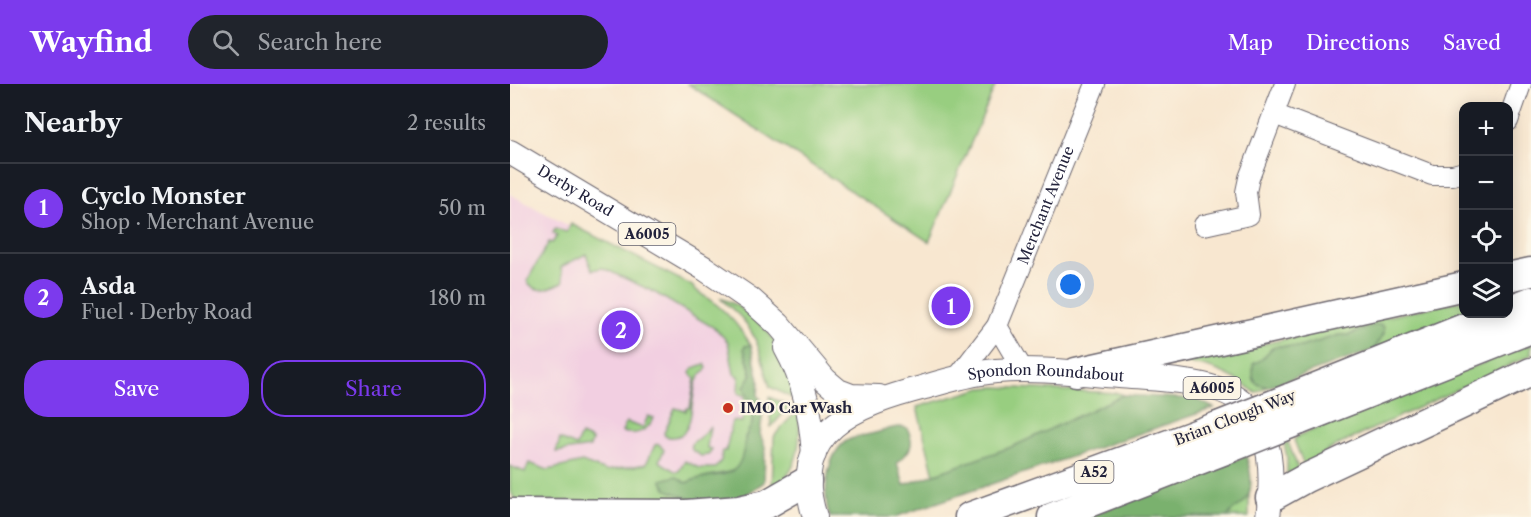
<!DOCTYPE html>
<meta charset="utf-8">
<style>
:root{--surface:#171b24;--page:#20242c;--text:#f1f3f6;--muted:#9ea1a6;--line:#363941;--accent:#7c3aed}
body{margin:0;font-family:"Libre Caslon Text",serif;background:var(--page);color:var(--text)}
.controls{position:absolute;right:18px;top:18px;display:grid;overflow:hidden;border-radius:12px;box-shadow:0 3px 15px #0003}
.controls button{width:54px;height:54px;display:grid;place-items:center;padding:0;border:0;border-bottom:2px solid var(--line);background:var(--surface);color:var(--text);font:30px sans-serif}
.you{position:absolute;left:561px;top:201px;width:21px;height:21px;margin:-15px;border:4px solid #fff;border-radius:50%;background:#1a73e8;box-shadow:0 0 0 9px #1a73e833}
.badge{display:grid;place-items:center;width:39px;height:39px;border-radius:50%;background:var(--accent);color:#fff;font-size:20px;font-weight:700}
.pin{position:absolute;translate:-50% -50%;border:3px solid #fff;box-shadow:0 2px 6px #0006}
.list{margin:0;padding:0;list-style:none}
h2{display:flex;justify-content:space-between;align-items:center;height:78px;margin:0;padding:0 24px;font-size:26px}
h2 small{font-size:20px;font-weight:400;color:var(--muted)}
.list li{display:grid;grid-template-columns:39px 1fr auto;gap:18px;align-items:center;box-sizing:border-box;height:90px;padding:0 24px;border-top:2px solid var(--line)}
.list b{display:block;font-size:22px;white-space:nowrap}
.list p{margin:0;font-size:20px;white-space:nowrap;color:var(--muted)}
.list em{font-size:20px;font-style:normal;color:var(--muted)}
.actions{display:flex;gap:12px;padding:18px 24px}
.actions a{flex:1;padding:14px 0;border:2px solid var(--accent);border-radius:24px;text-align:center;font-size:21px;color:var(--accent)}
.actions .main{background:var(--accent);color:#fff}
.icon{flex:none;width:33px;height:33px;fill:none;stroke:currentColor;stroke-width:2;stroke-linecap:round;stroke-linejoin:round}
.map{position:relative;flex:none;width:1021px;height:433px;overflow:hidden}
header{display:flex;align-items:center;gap:36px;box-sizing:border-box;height:84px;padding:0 30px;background:var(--accent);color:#fff}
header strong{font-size:28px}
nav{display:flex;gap:33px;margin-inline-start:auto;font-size:21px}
.search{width:420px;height:54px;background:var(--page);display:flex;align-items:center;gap:15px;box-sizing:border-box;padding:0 21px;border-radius:33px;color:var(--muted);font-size:22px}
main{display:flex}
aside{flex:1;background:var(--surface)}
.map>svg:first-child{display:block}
</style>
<header>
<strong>Wayfind</strong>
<div class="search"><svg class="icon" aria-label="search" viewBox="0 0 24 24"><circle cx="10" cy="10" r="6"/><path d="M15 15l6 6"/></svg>Search here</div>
<nav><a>Map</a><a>Directions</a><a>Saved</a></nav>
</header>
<main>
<aside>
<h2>Nearby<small>2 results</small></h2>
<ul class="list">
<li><span class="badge">1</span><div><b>Cyclo Monster</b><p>Shop · Merchant Avenue</p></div><em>50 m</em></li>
<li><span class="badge">2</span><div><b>Asda</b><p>Fuel · Derby Road</p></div><em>180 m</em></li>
</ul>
<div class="actions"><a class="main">Save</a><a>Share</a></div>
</aside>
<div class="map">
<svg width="1021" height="433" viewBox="0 0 1021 433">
<rect width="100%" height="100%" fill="#fcf5e5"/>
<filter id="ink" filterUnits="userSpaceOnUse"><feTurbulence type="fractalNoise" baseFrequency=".0167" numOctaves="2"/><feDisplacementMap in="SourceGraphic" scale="12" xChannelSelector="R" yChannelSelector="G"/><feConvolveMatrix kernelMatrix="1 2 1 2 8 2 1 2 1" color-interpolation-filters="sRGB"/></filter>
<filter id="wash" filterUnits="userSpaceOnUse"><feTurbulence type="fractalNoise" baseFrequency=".008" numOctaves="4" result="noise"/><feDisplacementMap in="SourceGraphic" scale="24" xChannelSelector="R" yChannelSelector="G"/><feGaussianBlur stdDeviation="1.35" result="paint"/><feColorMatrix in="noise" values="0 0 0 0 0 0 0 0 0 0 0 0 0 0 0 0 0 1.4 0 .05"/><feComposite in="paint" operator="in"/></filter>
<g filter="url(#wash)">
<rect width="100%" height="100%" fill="#f8e7d0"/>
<path fill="#f2cfe1" d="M0,110L200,219L239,286L229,392L0,398Z"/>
<path fill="#98ce80" stroke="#5d785e" stroke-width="1.5" d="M178,0H486L419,158Z
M61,140L181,201C189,210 198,214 207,221C222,233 231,245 241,261L235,262L234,265L249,318L242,324V341L235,353V362L231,379L225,386C207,392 193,391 176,399L191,419L6,417L0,407V382L15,388L19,379L38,386L72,378L96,387L136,380L145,361L149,360L154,366L149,377L166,388L169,387L175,377L189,384H205L211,377L212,367H216L222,337L232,338L235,312L228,309L229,292L224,290L218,258L206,245L142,207L93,184L82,186L76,170L51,183L53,198C40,204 27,212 17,197L39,158L42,159L47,152L43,149L45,145L57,148Z
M210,214C233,221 263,248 272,270C278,285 281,301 286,316L260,303C253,280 250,257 234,237C227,228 218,222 210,214Z
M953,216L954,230L864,266L874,249L865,241L839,251H829L791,263L769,262L757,269L743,294L747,300L758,303L746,309C723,291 696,279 667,279Z
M1021,260V271L824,363L794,382L784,356L788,352Z
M195,280L197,284C193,288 188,294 186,299C180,317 186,361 155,352L154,349L165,324L176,327L177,324H180L185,295L180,289C183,282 189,282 195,280Z
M486,303L608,309L613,311L505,362L424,391L407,323L472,304Z
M259,313L280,322L261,343Z
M289,325C290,346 291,375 277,392C273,397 267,401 262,405L264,353L269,346Z
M138,332L144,334C137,348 127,352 112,348L116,338L133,344Z
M200,342L197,364L202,365L198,371L191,372L182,366L181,360L195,349Z
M71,351L82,356L80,363L46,368L50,355L66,362Z
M778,358L789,387L777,390V372L774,360Z
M739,410V433H718C721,424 733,419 739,410Z"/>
<path fill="#7ab16e" stroke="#4e6a54" stroke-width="1.5" d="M865,241H872L874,244V249L864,266L758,303L747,300L743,294V280L751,276L762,264L769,262L791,263L829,251H839Z
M241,261L249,296L248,312L252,317L253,326L250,350L255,363L254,398L231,414L191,419L157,406L151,396L166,392L176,399C209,383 231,404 235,355C236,349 239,347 241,342C244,337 242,330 242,324L248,319L239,315L234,303L242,290L234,265L235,262Z
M613,311L686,315L704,324L385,433H320C312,412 316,369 338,356C346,352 357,351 365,349C377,346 385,341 397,344C406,361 400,367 387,379L394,401L504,362Z
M736,372C741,387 746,408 732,420C726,425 721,425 718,433H576Z"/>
</g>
<g filter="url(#ink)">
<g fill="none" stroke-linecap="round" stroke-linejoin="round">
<defs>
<g id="minor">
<path d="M764,30L922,91H943L954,88"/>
<path d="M998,37L1011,0"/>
<path d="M694,141L739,131L736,108L739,94L775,0"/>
<path d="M487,242L513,286"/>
<path id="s1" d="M447,294L487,242L585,0"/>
</g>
<g id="major">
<path id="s2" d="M0,68L194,184L241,216L269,241L315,296L328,307L341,312L369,313"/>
<path d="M276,264C295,298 301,332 304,370"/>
<path id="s3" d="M305,433C277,346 346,321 415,303C438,296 462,289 486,287C527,284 568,289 609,292C642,295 706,295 732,318C764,348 763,393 758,433"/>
</g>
<path id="highway" d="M998,193L1021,188
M998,226L1021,217
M566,288L954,202
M779,314L989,230
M788,337L1021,245
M760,414L796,394L1021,288
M0,429L176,430L229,426L257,420L297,397
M459,433L708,342
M542,433L718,365"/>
</defs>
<use href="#minor" stroke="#6d676f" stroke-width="22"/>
<use href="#major" stroke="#6d676f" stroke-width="26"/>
<use href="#highway" stroke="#6d676f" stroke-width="31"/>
<use href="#minor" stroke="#fff" stroke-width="20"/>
<use href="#major" stroke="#fff" stroke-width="24"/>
<use href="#highway" stroke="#fff" stroke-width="28"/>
<defs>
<path id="highway-bridge" d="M708,342L779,314
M718,365L788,337"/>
</defs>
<use href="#highway-bridge" stroke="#6d676f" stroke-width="31" stroke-linecap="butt"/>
<use href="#highway-bridge" stroke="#fff" stroke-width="28"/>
</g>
</g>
<circle fill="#c8321e" stroke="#fcf5e5" stroke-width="2" cx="218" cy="324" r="6"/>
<g text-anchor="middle" stroke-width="4.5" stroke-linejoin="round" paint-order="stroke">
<g fill="#fcf5e5" stroke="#63616e" stroke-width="1.5">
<rect x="108.5" y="139" width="57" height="22" rx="4.5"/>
<rect x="673.5" y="293" width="57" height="22" rx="4.5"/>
<rect x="564.5" y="377" width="39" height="22" rx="4.5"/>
</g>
<g font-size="14" font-weight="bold" fill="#22223b">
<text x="137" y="155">A6005</text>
<text x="702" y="309">A6005</text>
<text x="584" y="393">A52</text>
</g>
<g font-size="15" fill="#22223b" stroke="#fcf5e5">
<text dy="5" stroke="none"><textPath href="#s2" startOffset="76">Derby Road</textPath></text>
<text dy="5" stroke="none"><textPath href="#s1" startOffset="196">Merchant Avenue</textPath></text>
<text dy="5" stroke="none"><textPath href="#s3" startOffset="322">Spondon Roundabout</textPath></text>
<text transform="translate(725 334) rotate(-21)" y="5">Brian Clough Way</text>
</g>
<g font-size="15" font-weight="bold" fill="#22223b" stroke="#fcf5e5" text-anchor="start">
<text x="230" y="329">IMO Car Wash</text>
</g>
</g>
</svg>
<div class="controls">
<button>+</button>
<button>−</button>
<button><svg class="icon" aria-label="locate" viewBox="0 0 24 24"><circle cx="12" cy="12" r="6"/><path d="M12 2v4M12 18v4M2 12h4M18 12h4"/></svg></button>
<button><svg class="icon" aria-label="layers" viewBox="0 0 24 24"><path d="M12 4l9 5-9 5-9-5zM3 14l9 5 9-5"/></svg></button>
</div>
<div class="you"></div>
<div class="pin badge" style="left:441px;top:222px">1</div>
<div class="pin badge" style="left:111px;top:246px">2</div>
</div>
</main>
